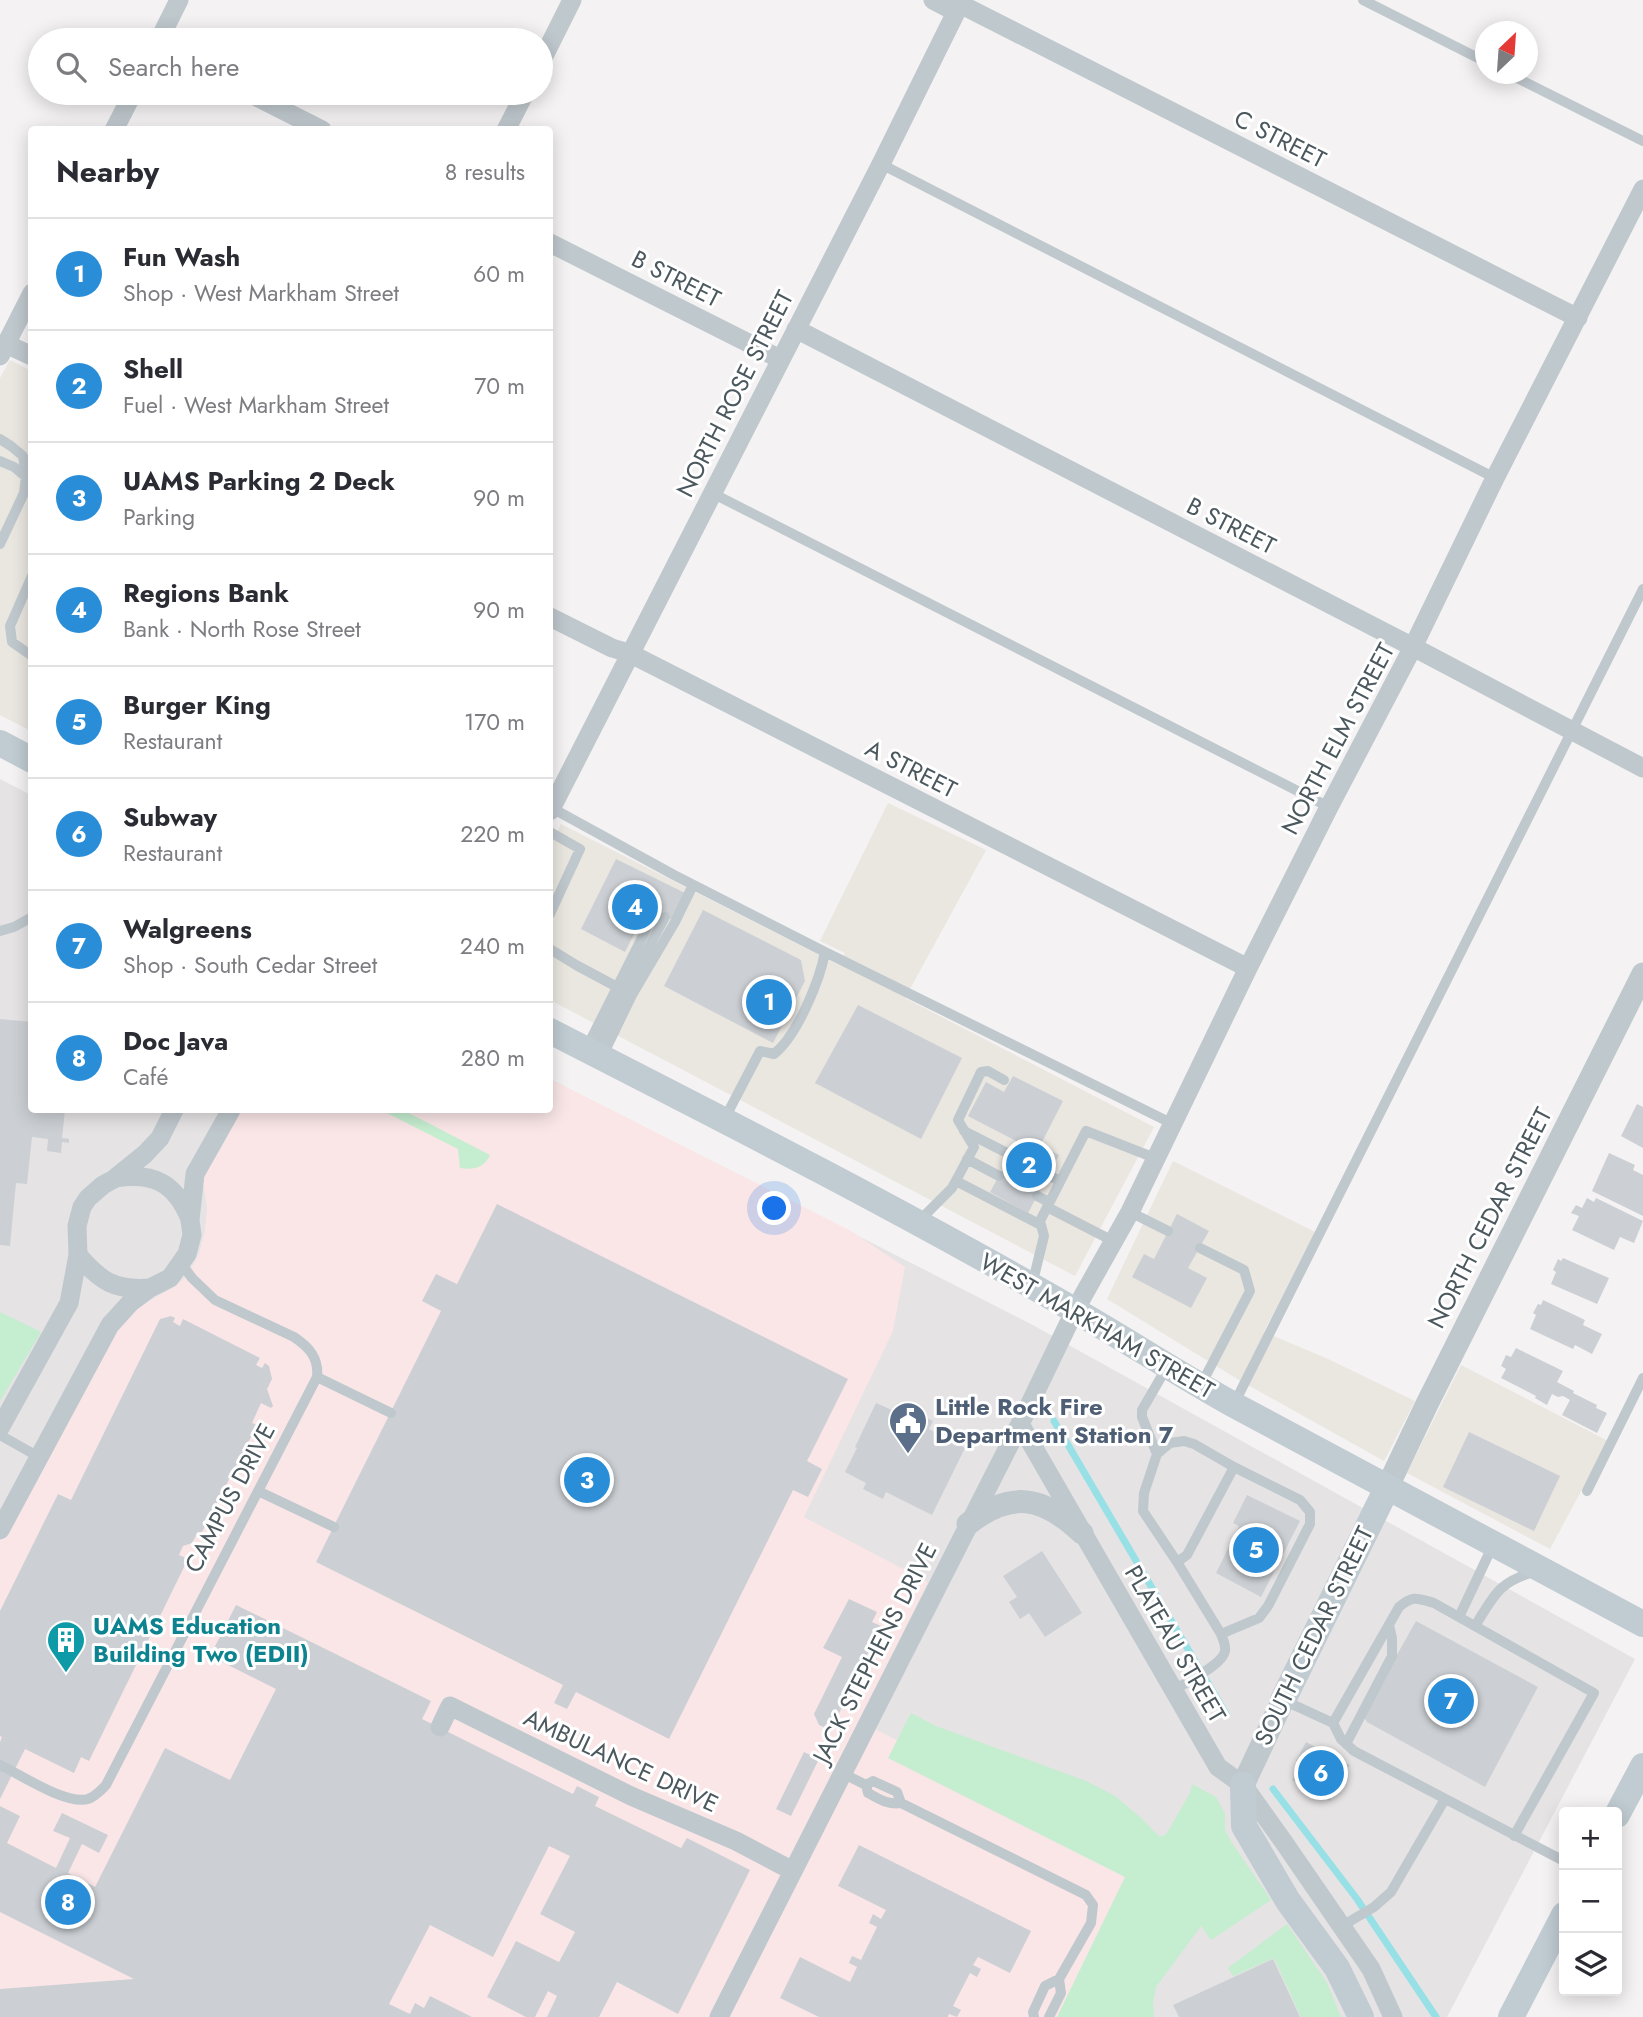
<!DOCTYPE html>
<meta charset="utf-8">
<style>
:root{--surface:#fff;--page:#f7f7f7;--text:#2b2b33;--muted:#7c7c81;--line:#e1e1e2;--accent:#298dd7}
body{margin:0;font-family:Jost,sans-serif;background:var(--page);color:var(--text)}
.controls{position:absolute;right:21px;bottom:21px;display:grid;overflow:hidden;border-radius:7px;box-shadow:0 4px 18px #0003}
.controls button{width:63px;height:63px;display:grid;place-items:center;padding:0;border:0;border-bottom:2px solid var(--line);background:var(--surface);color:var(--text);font:35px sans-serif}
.compass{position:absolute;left:1475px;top:21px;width:63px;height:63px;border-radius:50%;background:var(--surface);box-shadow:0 4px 18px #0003;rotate:25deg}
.you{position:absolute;left:775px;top:1209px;width:24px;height:24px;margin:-18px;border:5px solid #fff;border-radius:50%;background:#1a73e8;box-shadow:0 0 0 10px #1a73e833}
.badge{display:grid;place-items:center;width:46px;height:46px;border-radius:50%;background:var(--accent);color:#fff;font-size:23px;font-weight:700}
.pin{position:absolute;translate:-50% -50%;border:4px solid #fff;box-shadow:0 2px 7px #0006}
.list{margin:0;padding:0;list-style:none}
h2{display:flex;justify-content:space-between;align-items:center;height:91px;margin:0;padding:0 28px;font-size:30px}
h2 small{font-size:23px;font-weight:400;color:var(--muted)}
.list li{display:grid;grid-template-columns:46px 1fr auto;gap:21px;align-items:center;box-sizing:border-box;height:112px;padding:0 28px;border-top:2px solid var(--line)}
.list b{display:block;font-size:26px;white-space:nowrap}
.list p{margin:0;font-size:23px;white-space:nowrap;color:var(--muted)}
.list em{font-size:23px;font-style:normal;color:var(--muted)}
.icon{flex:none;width:38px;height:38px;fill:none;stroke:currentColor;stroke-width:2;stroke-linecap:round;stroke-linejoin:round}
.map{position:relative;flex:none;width:1643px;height:2017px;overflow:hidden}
.search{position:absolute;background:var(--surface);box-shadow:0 4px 18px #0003;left:28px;top:28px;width:525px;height:77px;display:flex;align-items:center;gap:18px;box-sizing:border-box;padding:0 24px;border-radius:38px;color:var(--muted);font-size:26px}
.panel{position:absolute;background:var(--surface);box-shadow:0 4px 18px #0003;left:28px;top:126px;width:525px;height:987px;border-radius:7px}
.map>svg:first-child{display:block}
</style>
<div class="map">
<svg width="1643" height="2017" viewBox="0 0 1643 2017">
<rect width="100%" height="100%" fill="#f4f2f2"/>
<path fill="#eae6e0" d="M10,360L31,371V731L0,715V378Z
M888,803L986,850L905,998L1154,1127L1075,1276L550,1000V847L561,824L839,965L845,953L820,941Z
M1173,1161L1315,1232L1264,1332L1328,1359L1415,1401L1384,1461L1239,1380L1107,1299Z
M1461,1365L1608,1441L1550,1549L1407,1473Z"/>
<path fill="#e5e3e4" d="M0,779L31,795L32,1110H550V1079L1029,1323L1635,1659L1447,2017H0Z"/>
<path fill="#fae6e7" d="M550,1079L851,1231L905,1267L893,1331L804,1517L928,1582L859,1721L1164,1876L1093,2017H0V1540L114,1332L129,1315L147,1302L171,1289L186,1277L199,1254L205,1230L207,1207L203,1183L204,1169L211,1154L242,1110H550Z"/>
<path fill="#c5edcf" d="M381,1110H403L490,1155C484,1168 474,1170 460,1168L458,1149Z
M0,1312L41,1332L0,1401Z
M911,1713L936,1726L1086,1781L1115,1796L1141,1818L1159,1836H1163L1167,1833L1190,1793L1192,1784L1216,1797L1225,1814V1830L1232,1843L1271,1900L1211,1940L1201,1926L1156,1987L1153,2002L1154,2017H1057L1125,1877L888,1758Z
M1287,1924L1327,1983L1341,2017H1301L1274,1958L1233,1976L1228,1968Z"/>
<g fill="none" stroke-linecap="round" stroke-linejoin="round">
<path stroke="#96e0e6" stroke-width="7" d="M1054,1421L1226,1714
M1273,1789L1357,1899L1436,2017"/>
</g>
<path fill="#ccd0d4" d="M616,859L685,893L672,920L647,908L625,952L581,929Z
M703,910L801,960L805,981L773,1043L664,986Z
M858,1005L962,1058L921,1139L815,1083Z
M0,1019L32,1022V1110H65L62,1138L69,1139V1143L62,1142L61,1153L47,1151L48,1139L32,1137L27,1184L16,1183L10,1246L0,1245Z
M1013,1076L1063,1101L1040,1146L1059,1155L1028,1213L990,1192L1018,1142L968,1116L986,1082L1004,1092Z
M1637,1104L1643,1107V1148L1621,1136Z
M1609,1153L1635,1165L1633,1170L1643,1175V1216L1592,1191Z
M1587,1198L1594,1202L1596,1198L1643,1221L1634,1243L1620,1237L1614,1250L1572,1230L1579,1216L1571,1213L1576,1205L1582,1208Z
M497,1204L848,1379L807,1461L822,1469L808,1497L793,1490L669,1739L576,1692L567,1709L554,1703L563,1685L316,1562L441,1311L422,1301L436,1274L457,1284Z
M1177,1214L1209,1231L1188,1268L1207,1278L1191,1308L1132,1277L1144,1254L1154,1259Z
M1563,1258L1609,1278L1597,1304L1551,1284L1556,1272L1553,1270L1558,1259L1561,1261Z
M1543,1300L1585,1320L1583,1325L1602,1334L1592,1354L1575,1345L1573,1349L1530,1329L1536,1315L1533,1313L1538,1304L1541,1305Z
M171,1316L175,1318L173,1322L180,1326L183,1319L260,1358L256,1365L262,1368L265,1363L269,1366L272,1379L267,1389L273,1406L271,1408L261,1403L252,1423L257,1425L201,1534L198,1532L192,1543L183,1546L179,1555L188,1559L89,1761L81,1757L74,1773L25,1749L0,1799V1742L2,1737L0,1736V1611L58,1494L71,1500L160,1319Z
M1516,1348L1563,1371L1557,1382L1574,1391L1573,1393L1597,1405L1596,1408L1607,1413L1597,1433L1562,1415L1570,1400L1563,1396L1558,1397L1552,1394L1547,1405L1535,1398L1536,1396L1501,1378L1506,1369L1501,1366L1506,1355L1511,1357Z
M876,1403L894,1411L898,1403L933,1421L929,1429L965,1448L932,1515L886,1492L883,1499L863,1489L866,1483L845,1472L857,1448L855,1447Z
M1469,1432L1560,1476L1534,1531L1443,1487Z
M1247,1495L1300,1521L1261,1597L1216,1573L1239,1526L1233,1523Z
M1042,1551L1082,1613L1045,1637L1029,1613L1020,1619L1009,1602L1017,1597L1003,1576Z
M849,1599L877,1612L872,1622L881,1626L831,1730L819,1725L814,1714L842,1657L823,1648Z
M236,1605L431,1701L422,1719L573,1794L577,1786L599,1797L595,1806L681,1848L687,1838L750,1870L678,2014L617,1982L599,2017H547L557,1996L548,1991L535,2017H526L487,1997L516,1941L559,1962L575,1932L540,1914L570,1856L549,1846L493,1957L430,1925L389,2004L410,2014L415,2003L424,2008L430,1996L472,2017H0V1989L134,1979L0,1912V1806L20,1816L7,1843L56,1868L70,1838L53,1831L62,1813L108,1835L99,1853L82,1844L68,1873L95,1887L165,1748L230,1780L276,1689L210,1656Z
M1416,1621L1538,1687L1485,1787L1367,1722L1363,1715Z
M1306,1742L1350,1765L1330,1801L1292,1780L1301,1764L1296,1761Z
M804,1752L819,1759L791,1816L776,1809Z
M859,1845L1031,1931L1010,1973L978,1957L973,1965L981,1969L977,1977L970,1973L953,2006L961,2010L957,2017L949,2014L948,2017H819L780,1998L800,1957L850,1982L857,1967L849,1963L852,1956L861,1960L877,1927L869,1923L873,1914L881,1919L886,1910L838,1886Z
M1273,1959L1300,2017H1179L1173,2005Z"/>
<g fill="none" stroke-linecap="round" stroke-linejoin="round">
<path stroke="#bfc8cd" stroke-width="10" d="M1363,0L1486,62
M1509,74L1643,141
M881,164L1495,478
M0,439L11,446L23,456L26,477L24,493L0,544
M0,461L14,467L26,477
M712,493L1329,807
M32,576L10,626L12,642L32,656
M550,807L674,875L825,952L1173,1124
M550,832L580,849L550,914
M0,931L14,927L32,917
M550,949L576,965L619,988
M586,1049L655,912
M594,1053L625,991L665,917
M602,1057L632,995L675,922L693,885
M725,1118L760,1051L774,1054C797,1036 820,980 825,952
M964,1131L1011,1155
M967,1159L999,1176
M1048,1175L1060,1181
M956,1181L1041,1225
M1037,1196L1049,1202
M1047,1207L1113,1241
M1130,1212L1168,1231
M920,1220L952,1188L974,1147L958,1120L981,1072L988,1071L1004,1080
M1200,1248L1244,1270L1250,1291L1201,1385
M1032,1285L1044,1236L1040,1221L1086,1131L1155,1158
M317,1377L391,1413
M1234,1404L1643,589
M0,1435L39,1457
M1157,1454L1142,1417V1410L1167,1367
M258,1491L334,1527
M1587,1491L1643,1378
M1177,1562L1187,1555L1234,1467
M1459,1617L1493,1545
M1475,1626C1494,1596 1498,1582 1534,1572
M1174,1690C1186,1682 1223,1665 1225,1651C1226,1645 1223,1640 1221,1634L1177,1562L1143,1511L1144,1493L1157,1454L1170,1443L1184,1441L1194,1444L1234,1467L1300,1500L1310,1512V1524L1268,1606L1259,1618L1221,1634
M1283,1700L1333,1723L1341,1739L1354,1751L1564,1861
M1333,1723L1399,1607C1413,1595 1417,1598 1434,1603L1594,1693L1514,1836
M1346,1744L1392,1656V1638L1389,1625
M0,1765C21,1775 66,1805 88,1799C96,1796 101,1790 106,1785L317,1377C319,1358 309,1347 294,1337L215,1300L192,1278L181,1263
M842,1773L866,1785L868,1793C880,1799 887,1805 901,1803L1086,1895L1093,1905L1091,1923L1059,1979L1045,1986L1033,2012L1034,2017
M866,1785L873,1781L897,1792L901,1803
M1342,1926L1374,1907L1391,1892L1445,1799
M1049,2017L1061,1993L1059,1979"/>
<path stroke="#bfc8cd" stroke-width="19" d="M933,0L956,12
M960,4L1578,318
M159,40L179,0
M541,62L572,0
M249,93L322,130
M114,130L133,93
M506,130L525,93
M550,243L780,359
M796,329L1413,647L1643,768
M6,344L32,356
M0,356L32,293
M550,617L612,648L629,653L1248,968
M550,811L881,164L962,0
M115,1178C154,1172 175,1183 190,1219
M78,1255C100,1281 115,1291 150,1288
M1020,1424L1218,1767L1243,1785L1283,1841L1371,1969L1393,2017
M0,1428L69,1303L78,1255L77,1226L82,1207L88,1198L103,1185L114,1179L145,1154L160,1138L174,1110
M0,1530L110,1325L130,1303L150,1288L170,1278L187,1254L192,1235L190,1220L195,1174L231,1110
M440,1727L450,1706L631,1796L736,1841L793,1871
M719,2017L1024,1416L1075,1310L1130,1212L1248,968L1329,807L1413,647L1495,478L1643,189"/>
<path stroke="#bfc8cd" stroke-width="23" d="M1387,1488L1427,1404L1643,974
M968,1524C1011,1490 1043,1496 1082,1533
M1243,1785L1283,1700"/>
<path stroke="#c0cbd2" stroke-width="26" d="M0,743L32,760
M550,1031C726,1121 903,1211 1074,1310C1128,1341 1180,1375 1234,1405L1643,1624
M1283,1700L1387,1488
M1243,1785L1244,1826L1288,1901L1337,1968L1361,2017
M1617,1815L1643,1766
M1511,2017L1564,1915"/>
</g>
<defs>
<symbol id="civic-pin" viewBox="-11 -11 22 30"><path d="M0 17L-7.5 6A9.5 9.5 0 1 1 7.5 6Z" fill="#5c6f8a" stroke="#fff"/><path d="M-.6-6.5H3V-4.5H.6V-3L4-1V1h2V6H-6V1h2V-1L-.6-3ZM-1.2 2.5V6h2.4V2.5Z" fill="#fff"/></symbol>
<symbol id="building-pin" viewBox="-11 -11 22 30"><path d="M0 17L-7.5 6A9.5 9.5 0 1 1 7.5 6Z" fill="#0f9aa8" stroke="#fff"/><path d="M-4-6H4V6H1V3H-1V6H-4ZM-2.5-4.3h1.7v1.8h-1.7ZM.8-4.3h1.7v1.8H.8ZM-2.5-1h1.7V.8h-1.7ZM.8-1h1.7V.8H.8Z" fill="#fff"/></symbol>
</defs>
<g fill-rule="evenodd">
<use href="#civic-pin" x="886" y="1399" width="44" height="60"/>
<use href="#building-pin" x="44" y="1618" width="44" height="60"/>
</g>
<g text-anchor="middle" stroke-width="6" stroke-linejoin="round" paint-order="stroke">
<g font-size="24" fill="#4b585e" stroke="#fff">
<text transform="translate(1280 139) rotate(27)" y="8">C STREET</text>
<text transform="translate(676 279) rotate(27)" y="8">B STREET</text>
<text transform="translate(735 394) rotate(-63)" y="8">NORTH ROSE STREET</text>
<text transform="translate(1231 526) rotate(27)" y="8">B STREET</text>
<text transform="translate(1338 739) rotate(-62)" y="8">NORTH ELM STREET</text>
<text transform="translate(911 769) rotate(27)" y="8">A STREET</text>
<text transform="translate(1490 1218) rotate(-63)" y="8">NORTH CEDAR STREET</text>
<text transform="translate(1097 1326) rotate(30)" y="8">WEST MARKHAM STREET</text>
<text transform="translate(230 1498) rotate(-62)" y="8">CAMPUS DRIVE</text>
<text transform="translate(1314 1636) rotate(-64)" y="8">SOUTH CEDAR STREET</text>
<text transform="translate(1175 1644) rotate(60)" y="8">PLATEAU STREET</text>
<text transform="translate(875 1653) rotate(-63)" y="8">JACK STEPHENS DRIVE</text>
<text transform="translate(621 1761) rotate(25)" y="8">AMBULANCE DRIVE</text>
</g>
<g font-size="24" font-weight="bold" fill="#4e5e75" stroke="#fff" text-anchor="start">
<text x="935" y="1415">Little Rock Fire<tspan x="935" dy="28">Department Station 7</tspan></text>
</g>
<g font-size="24" font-weight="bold" fill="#0d838f" stroke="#fff" text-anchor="start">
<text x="93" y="1634">UAMS Education<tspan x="93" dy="28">Building Two (EDII)</tspan></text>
</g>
</g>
</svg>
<div class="controls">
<button>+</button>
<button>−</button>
<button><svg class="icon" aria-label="layers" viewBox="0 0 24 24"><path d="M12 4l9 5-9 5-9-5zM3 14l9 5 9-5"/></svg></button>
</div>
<svg class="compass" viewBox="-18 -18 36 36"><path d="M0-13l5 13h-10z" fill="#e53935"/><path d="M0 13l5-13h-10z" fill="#7c7c81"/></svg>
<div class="you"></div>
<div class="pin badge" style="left:769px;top:1002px">1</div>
<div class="pin badge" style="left:1029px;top:1165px">2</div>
<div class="pin badge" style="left:587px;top:1480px">3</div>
<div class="pin badge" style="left:635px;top:907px">4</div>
<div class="pin badge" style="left:1256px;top:1550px">5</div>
<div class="pin badge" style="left:1321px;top:1773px">6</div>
<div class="pin badge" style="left:1451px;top:1701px">7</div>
<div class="pin badge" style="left:68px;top:1902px">8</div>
<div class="search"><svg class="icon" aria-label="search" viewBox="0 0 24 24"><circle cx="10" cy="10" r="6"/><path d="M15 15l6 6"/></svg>Search here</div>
<section class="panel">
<h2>Nearby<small>8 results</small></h2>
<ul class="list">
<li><span class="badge">1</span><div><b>Fun Wash</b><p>Shop · West Markham Street</p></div><em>60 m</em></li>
<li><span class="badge">2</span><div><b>Shell</b><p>Fuel · West Markham Street</p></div><em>70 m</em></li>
<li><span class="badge">3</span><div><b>UAMS Parking 2 Deck</b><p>Parking</p></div><em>90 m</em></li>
<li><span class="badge">4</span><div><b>Regions Bank</b><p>Bank · North Rose Street</p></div><em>90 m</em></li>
<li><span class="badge">5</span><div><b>Burger King</b><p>Restaurant</p></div><em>170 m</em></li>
<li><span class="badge">6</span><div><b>Subway</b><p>Restaurant</p></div><em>220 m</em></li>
<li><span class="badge">7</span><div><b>Walgreens</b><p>Shop · South Cedar Street</p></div><em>240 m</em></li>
<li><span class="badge">8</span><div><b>Doc Java</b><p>Café</p></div><em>280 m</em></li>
</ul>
</section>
</div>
